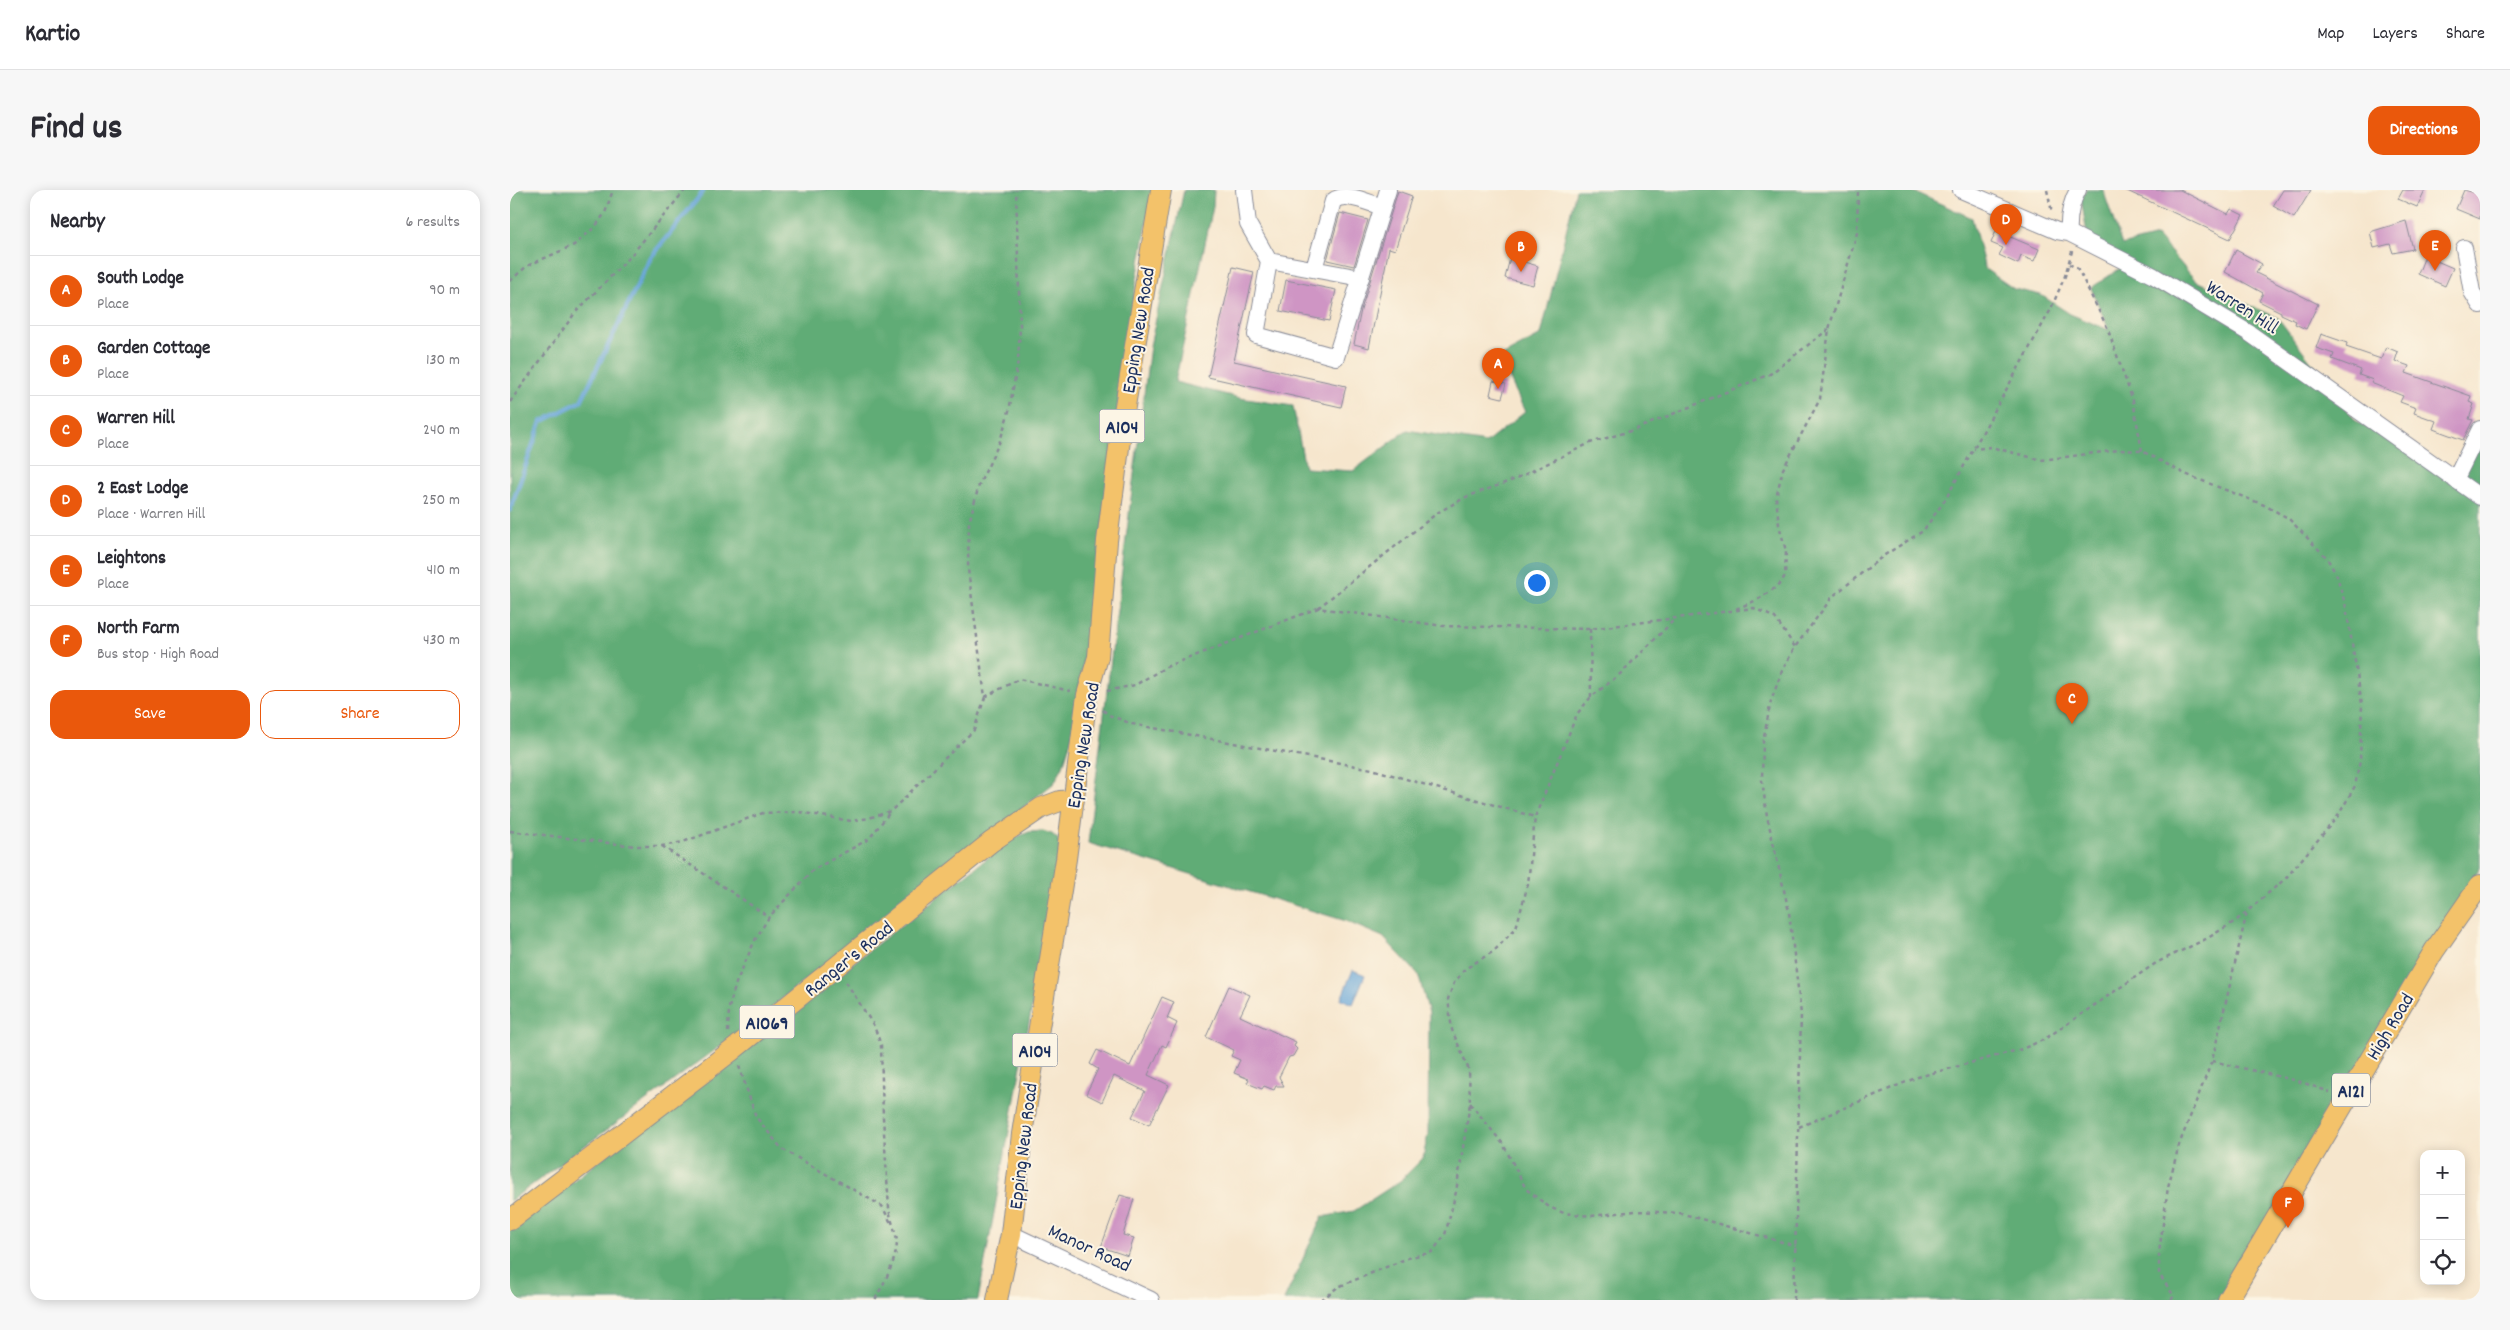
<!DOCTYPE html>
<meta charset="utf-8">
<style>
:root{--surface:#fff;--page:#f7f7f7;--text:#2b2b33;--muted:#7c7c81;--line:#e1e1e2;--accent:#ea580c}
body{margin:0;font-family:Dekko,sans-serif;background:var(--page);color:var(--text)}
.controls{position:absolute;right:15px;bottom:15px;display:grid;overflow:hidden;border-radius:10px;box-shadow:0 2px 12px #0003}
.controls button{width:45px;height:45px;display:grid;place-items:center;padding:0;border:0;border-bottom:1px solid var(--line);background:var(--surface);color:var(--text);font:25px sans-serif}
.you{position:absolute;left:1026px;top:392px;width:18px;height:18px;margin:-12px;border:4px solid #fff;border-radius:50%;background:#1a73e8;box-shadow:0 0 0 8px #1a73e833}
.badge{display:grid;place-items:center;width:32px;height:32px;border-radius:50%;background:var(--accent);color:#fff;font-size:16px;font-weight:700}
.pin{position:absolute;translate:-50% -41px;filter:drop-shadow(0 1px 2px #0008)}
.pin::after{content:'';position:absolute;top:26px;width:18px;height:15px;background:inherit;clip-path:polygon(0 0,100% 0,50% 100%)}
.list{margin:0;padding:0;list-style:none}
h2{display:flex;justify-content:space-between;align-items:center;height:65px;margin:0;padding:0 20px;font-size:21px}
h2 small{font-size:16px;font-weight:400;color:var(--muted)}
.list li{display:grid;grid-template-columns:32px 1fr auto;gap:15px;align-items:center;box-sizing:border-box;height:70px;padding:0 20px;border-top:1px solid var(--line)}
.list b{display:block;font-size:19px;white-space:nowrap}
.list p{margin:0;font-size:16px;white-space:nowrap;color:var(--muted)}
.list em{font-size:16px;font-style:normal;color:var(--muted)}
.actions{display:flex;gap:10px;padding:15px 20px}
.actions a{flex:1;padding:11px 0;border:1px solid var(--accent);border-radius:15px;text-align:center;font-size:18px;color:var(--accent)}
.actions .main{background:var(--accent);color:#fff}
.icon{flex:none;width:28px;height:28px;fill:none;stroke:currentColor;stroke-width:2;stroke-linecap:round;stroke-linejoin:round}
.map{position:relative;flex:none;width:1970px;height:1110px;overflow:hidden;border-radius:15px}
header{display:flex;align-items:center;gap:30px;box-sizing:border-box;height:70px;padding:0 25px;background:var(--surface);border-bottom:1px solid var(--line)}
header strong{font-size:24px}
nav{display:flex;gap:28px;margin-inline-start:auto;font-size:18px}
.intro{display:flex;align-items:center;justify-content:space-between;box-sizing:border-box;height:120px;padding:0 30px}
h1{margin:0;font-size:35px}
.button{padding:12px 22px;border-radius:15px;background:var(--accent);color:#fff;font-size:18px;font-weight:700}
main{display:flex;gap:30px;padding:0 30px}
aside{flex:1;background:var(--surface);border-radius:15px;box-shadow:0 2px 12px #0003}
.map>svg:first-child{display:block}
</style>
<header>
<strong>Kartio</strong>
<nav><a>Map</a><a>Layers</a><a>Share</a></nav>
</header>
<div class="intro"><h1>Find us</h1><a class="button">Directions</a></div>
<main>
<aside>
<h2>Nearby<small>6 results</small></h2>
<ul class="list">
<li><span class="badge">A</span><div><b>South Lodge</b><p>Place</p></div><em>90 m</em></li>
<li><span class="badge">B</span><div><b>Garden Cottage</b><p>Place</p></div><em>130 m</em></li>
<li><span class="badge">C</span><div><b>Warren Hill</b><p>Place</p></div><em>240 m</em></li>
<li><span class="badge">D</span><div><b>2 East Lodge</b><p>Place · Warren Hill</p></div><em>250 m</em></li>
<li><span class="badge">E</span><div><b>Leightons</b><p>Place</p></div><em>410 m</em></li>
<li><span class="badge">F</span><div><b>North Farm</b><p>Bus stop · High Road</p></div><em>430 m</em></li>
</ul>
<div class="actions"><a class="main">Save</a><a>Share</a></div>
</aside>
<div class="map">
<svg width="1970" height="1110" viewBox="0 0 1970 1110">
<rect width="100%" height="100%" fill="#fcf5e5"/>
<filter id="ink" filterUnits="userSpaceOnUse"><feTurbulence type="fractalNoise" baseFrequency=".02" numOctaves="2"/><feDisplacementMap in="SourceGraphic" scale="10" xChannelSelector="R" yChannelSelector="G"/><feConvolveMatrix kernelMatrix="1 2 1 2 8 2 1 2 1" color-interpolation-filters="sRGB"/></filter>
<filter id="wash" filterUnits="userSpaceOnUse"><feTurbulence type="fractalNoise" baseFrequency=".0096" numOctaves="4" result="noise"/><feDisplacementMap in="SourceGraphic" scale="20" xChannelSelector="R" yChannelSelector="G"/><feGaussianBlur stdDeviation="1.12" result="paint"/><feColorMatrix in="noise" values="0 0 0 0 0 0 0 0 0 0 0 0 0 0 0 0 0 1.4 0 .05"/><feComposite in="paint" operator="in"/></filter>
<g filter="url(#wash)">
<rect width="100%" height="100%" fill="#f6e6cd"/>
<path fill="#60ac76" stroke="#3e6e6a" d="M0,0H643L616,150L586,389L562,547L553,576L544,593L239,835L0,1011Z
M674,0H704L703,17L665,192L730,208L783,216L795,278L843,281L897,240L976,253L1015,222L990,167L1031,145L1066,0H1400L1462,28L1475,79L1504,99L1531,105L1560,124L1599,140L1581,98L1612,77L1579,55L1571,9L1576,0H1593L1612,55L1647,46L1686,91L1768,128L1846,231L1946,289L1970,253V678L1709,1110H774L812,1027L844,1021L890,991L913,968L918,944L919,823L908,784L873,747L833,730L578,653L640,156Z
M533,641L542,644L548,649L550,664L468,1110H0V1040L502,649L519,642Z"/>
<path fill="#66a5d8" stroke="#406a9b" d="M843,780L855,785L843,814L831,809Z"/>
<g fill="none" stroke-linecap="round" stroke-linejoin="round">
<path stroke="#66a5d8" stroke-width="4.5" d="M0,320L31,232L71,211L141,67L193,2L192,0"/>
</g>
<g id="blocks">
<path fill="#cf95c4" d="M1615,0H1670L1718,24L1721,19L1733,25L1720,49Z
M1773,0H1801L1784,28L1763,16Z
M1893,0H1915L1907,17L1888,9Z
M1954,0L1970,4V29L1946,19Z
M888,1L902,6L885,60L879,58L859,158L844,154L851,120Z
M830,23L858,30L844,76L817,70Z
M1896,31L1903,59L1883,63L1880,54L1864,58L1860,42Z
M1486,41L1529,59L1524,71L1511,66L1508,74L1489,65L1493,58L1481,53Z
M1726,60L1752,74L1746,83L1808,114L1796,139L1785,134L1786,131L1771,124V122L1749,111L1753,103L1715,82Z
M1915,66L1943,78L1935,96L1908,84Z
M1000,68L1028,76L1023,95L995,88Z
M723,77L744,82L724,171L836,196L831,217L698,187Z
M776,90L826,100L819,131L770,121Z
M1811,144L1837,153L1836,157L1871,169L1876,157L1888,162L1885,171L1899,176L1896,183L1961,206L1959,212L1964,214L1959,229L1963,230L1953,250L1923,239L1926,231L1904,223L1906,218L1890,212L1893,206L1861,193L1863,190L1849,185L1851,180L1822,169L1824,164L1806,158Z
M983,191L996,194L992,208L980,205Z
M719,796L740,805L730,826L786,852L784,856L787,859L783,866L779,867L769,887L774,896H766L764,900L754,896L752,899L737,893L739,889L724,883L730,870L721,866L724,860L696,847Z
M652,807L664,812L657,828L667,833L656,857L652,855L638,885L659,895L639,935L622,927L635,901L604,886L592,912L576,904L588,879L580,874L587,860L620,876Z
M610,1005L624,1009L613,1045L624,1048L618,1066L591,1057Z"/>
</g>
</g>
<g filter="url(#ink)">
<use href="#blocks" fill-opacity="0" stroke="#888a96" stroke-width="1"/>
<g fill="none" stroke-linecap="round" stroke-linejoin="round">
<defs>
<path id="minor" d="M734,0L738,34L759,71L746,145L826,167L878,0
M1451,0L1547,41L1559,43L1644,86L1739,143L1970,307
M1559,43C1558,27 1560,14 1568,0
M1954,58L1962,102L1970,115
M759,71L851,88
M804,79L823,11C836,1 858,13 873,17
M1945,290L1970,239
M501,1044L641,1110"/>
<path id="major" d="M0,1030L224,859L481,652L531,618L550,611L564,610
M487,1110L501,1044L512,944L556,669L577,505L588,467L597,351L612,234L651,0
M1718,1110L1924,761L1970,695"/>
</defs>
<use href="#minor" stroke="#888a96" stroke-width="18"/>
<use href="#major" stroke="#888a96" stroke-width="22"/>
<path stroke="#888a96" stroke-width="2.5" stroke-dasharray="4 4" stroke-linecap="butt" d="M1537,0L1542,22
M1559,74L1568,79L1597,137L1623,211L1632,261
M0,91L17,76L64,55L85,37L95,23L103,0
M0,212L65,123L118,69L175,0
M808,418L927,323L956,307L1003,290L1080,253L1124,240L1260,184L1319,139
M1226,419L1247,410L1268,396L1275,386L1276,361L1269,335L1266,307L1273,279L1310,209L1319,139L1347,43L1348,0
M1080,439L1081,507
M597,501L625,495L656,477L808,418L933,436L1080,439L1244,418L1265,428L1285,457
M475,507L509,489L560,501
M593,520L599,525L622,534L862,579L1025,627
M0,641L125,656H152L173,652L253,623L289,622L341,631L359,628L381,621L464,540L475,507L458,379L459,333L469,295L490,251L499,221L508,171L510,136L506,0
M152,656L259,727
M336,792L364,836L371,855L373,927L379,1018C380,1028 387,1046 387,1052C386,1073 374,1092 365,1110
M218,842L219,818L226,793L245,750L259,727L303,680L359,649L380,622
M1702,871L1788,891L1820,902
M229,876L246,927L272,959L372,1016L381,1033
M960,913L993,954L1016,999L1039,1017L1054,1023L1081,1026L1126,1021L1170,1023L1286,1056
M1289,937L1408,887L1512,859L1535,849L1646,773L1698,748L1727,730L1776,688L1828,626L1845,596L1850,571L1852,514L1836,417L1827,386L1817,368L1778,328L1754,315L1675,284L1632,261L1609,260L1531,270L1481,257L1464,259
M811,1110L828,1097L898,1068L922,1062L935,1045L946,1002L960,913L959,880L942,840L938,809L944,793L955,779L984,761L1006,738L1018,694L1025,627L1067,524L1081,507L1110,484L1166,428
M1284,1110L1291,824L1279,722L1257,626L1252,590L1253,551L1261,511L1272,481L1285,457L1323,406L1373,366L1413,341L1435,310L1540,121L1555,86L1562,61
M1661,1110L1664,1106L1649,1084V1063L1658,997L1669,955L1702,871L1737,722"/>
<use href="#minor" stroke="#fff" stroke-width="16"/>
<use href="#major" stroke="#f3c26a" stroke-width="20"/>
</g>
</g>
<g text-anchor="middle" stroke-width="4" stroke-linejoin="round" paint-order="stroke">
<g fill="#fcf5e5" stroke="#5e6a86" stroke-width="1">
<rect x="589.5" y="219.5" width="45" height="33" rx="4"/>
<rect x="229.5" y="815.5" width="55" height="33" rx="4"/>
<rect x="502.5" y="843.5" width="45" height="33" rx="4"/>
<rect x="1822" y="883.5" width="38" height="33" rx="4"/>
</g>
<g font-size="19" font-weight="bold" fill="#1b2f5e">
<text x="612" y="243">A104</text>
<text x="257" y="839">A1069</text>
<text x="525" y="867">A104</text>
<text x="1841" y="907">A121</text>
</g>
<g font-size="20" fill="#1b2f5e" stroke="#fcf5e5">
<text transform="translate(1733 116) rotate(33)" y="7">Warren Hill</text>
<text transform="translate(627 140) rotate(-81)" y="7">Epping New Road</text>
<text transform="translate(572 555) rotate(-81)" y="7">Epping New Road</text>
<text transform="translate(338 768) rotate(-39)" y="7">Ranger's Road</text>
<text transform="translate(1879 836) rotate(-59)" y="7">High Road</text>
<text transform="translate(512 956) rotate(-83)" y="7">Epping New Road</text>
<text transform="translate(580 1057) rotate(25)" y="7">Manor Road</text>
</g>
</g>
</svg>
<div class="controls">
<button>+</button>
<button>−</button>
<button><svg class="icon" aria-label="locate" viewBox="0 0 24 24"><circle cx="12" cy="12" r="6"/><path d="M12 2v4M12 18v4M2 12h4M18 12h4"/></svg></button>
</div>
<div class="you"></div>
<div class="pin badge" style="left:988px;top:199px">A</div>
<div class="pin badge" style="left:1011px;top:82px">B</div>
<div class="pin badge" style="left:1562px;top:534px">C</div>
<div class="pin badge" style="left:1496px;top:55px">D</div>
<div class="pin badge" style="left:1925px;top:81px">E</div>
<div class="pin badge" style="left:1778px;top:1038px">F</div>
</div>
</main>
